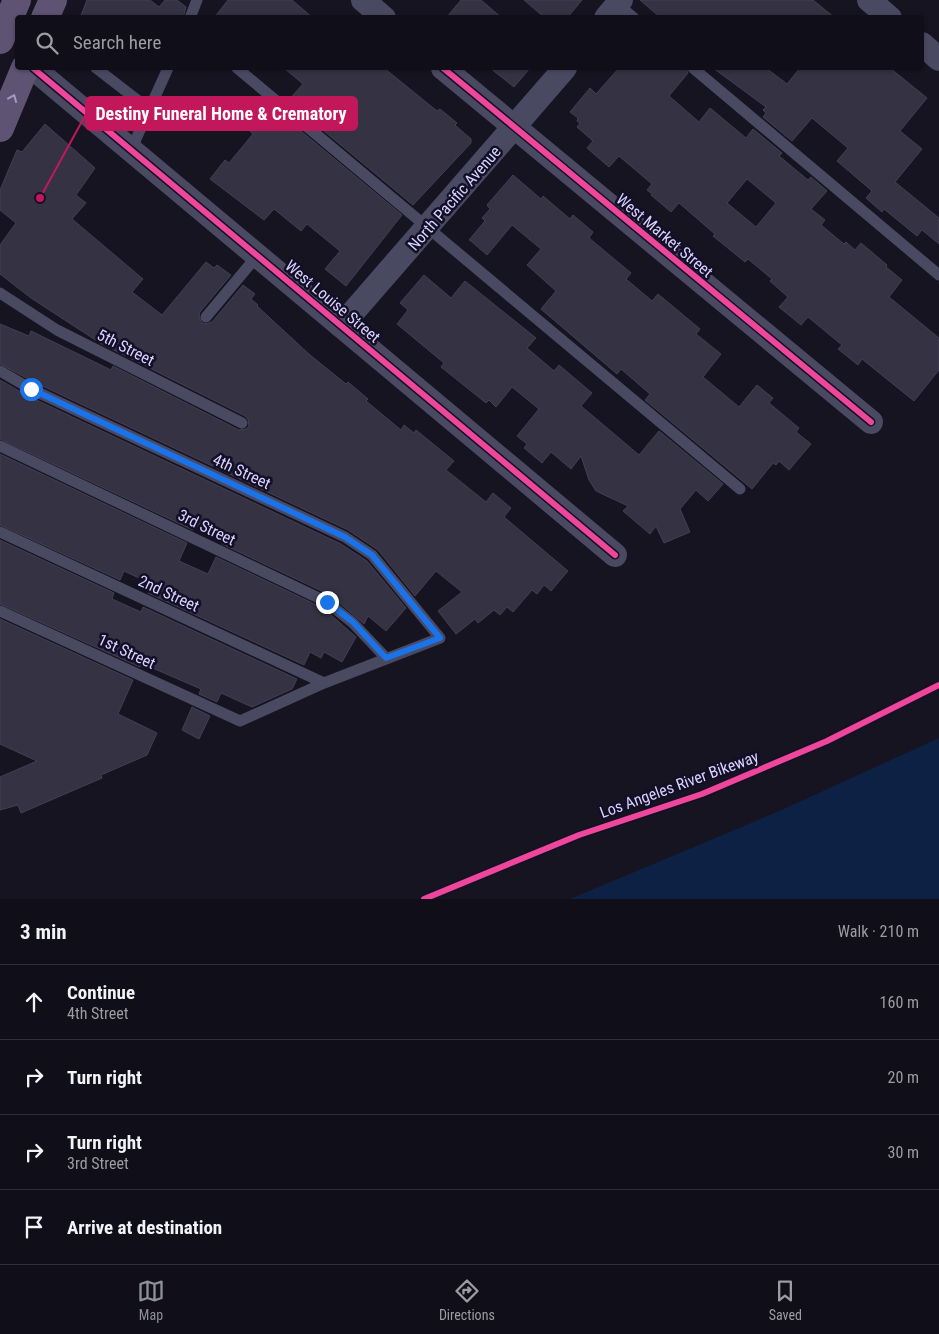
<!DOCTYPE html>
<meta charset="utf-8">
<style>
:root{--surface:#100f19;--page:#191822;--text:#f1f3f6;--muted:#9c9ca2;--line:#302f38;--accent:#8c9099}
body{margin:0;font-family:"Roboto Condensed",sans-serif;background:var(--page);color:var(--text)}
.stop{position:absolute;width:15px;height:15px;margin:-11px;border:4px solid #1a73e8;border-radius:50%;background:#fff}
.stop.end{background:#1a73e8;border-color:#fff;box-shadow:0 1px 5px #0008}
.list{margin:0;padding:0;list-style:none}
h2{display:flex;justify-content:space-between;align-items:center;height:65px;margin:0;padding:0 20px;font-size:21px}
h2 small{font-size:16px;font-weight:400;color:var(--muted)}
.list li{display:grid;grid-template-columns:32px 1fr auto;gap:15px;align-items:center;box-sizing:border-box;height:75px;padding:0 20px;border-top:1px solid var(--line)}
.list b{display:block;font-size:19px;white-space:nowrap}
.list p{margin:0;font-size:16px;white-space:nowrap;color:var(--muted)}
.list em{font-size:16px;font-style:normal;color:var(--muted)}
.icon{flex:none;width:28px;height:28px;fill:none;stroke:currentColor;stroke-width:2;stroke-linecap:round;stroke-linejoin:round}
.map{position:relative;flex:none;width:939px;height:899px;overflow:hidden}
.search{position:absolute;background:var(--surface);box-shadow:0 1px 4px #0004;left:15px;right:15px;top:15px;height:55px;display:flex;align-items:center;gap:12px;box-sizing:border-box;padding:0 18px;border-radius:5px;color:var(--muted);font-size:19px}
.sheet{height:365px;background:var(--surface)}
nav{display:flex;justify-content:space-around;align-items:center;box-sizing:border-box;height:70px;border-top:1px solid var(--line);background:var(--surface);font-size:14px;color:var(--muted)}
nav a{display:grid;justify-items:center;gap:2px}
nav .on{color:var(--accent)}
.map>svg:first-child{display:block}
</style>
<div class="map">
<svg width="939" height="899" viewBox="0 0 939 899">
<rect width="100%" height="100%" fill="#161421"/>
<path fill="#0d2144" d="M939,738V899H570L777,812Z"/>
<path fill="#343243" stroke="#433f54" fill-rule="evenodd" d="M87,0H150L159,7L165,0H177L186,7L183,18H80Z
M228,0H292L313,18H214Z
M461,0H481L502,18H446Z
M524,0H582L567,18H545Z
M640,0H813L835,18H661Z
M284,68H384L437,111L440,109L457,123L455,125L471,139V143L413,205L288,101L303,84Z
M490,68H530L514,87Z
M619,68H686L688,73L669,96L699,122L710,108L746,138L753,129L782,153L779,156L808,180L811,177L827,191L811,209L825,220L821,225L844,244L846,242L855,250L861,243L887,265L886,267L902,280L889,297L939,338V370L914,401L862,359L858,365L838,349L842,345L808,317L801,325L779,307L788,297L770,281L772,279L748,259L745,262L713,236L715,234L679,203L671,212L651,195L652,194L647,190L652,184L619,156L609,167L587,148L593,141L577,127L580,123L577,121L578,118L570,112L590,88L596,94ZM747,179L776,203L756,227L727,203Z
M713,68H766L787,84L800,68H890L927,98L900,131L922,149L895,182L939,218V244L922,230L917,236L884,209L882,212L866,198L872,191L837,161L848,148L812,118L792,141L763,117L766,113L763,110L766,107Z
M268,110L275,116L278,112L402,215L346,286L325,269L340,251L307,224L301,231L274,209L264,220L210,179L225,160L229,163L253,134L250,131Z
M45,124L95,168L76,195L86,203L72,219L143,279L132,292L162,315L206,262L214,268L217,265L231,275L200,312L199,316L201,322L205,324L212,322L243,285L255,294L251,299L258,305L257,306L310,355L346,384L348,382L368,399L366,401L401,430L404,425L414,433L416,430L454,461L446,470L486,502L493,493L511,508L504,517L568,571L551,591L544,585L537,594L532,590L513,612L507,607L500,615L494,610L478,623L475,619L456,634L438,611L462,592L436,571L415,596L378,550L348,530L34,382L0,364V324L29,336L31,331L111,370L113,366L239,430L246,429L249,426L248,419L245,416L100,343L31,298L0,274V245L16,223L0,210V190L17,150L22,152Z
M513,175L541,199L543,196L570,219L573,215L593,232L589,238L631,273L626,279L652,301L658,294L700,329L696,334L721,354L703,377L739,407L757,385L773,398L769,403L799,428L796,432L811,444L789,470L779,461L776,465L773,463L752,489L645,400L650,394L621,369L617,374L541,309L556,291L527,265L541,249L512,225L487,255L471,241L469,240L485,221L482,218L490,209L487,205Z
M424,275L451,298L465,281L536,338L527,348L554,371L559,365L592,393L581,406L639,455L659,431L723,484L708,501L696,490L680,509L690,532L664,543L656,526L650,534L623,511L628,506L596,491L589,480L581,456L571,469L551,452L542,463L524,448L527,444L517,436L539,409L512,387L496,407L489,400L486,403L441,367L444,363L397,324L408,310L400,303Z
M0,380L28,396L341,544L367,561L406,608L386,631L368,616L364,624L330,595L222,544L224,539L195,525L193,530L0,439Z
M0,454L187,543L179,561L208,574L216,557L323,608L356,637L342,662L324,652L321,658L310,652L304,665L148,593L152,584L124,571L120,580L0,525Z
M0,540L114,593L112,599L141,612L143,607L297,679L292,689L252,707L221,693L217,702L199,694L201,689L141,663L140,667L0,604Z
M0,619L133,680L118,714L157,733L147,755L101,775L102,778L21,813L18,805L0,810V777L37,761L0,744Z
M192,707L210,716L199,739L182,730Z"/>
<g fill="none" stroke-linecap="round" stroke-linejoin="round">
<path stroke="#4a4962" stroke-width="11" d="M616,3L634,18
M190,18L197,0
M96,68L149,109
M237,68L740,489
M693,68L939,275
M131,150L168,68
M0,293L57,330L242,423
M206,317L257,256
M0,371L31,389L345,537L372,555L440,638L324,683L240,721L0,611
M0,446L327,602L353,623L386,658
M0,532L324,683"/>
<path stroke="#4a4962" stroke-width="24" d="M363,0L384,18
M869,0L890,18
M606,18L621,0
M922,44L939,59
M33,68L615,555
M443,68L871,422
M341,326L565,68"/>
<path stroke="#5e5373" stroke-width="28" d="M45,18L53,0
M0,40L17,0
M0,128L25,68"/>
<defs>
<path id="cycleway" d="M33,68L615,555
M443,68L871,422
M424,899L579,835L702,794L827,741L939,685"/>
</defs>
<use href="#cycleway" stroke="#130f26" stroke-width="9"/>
<use href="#cycleway" stroke="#ed469a" stroke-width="6"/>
</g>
<defs><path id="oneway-chevron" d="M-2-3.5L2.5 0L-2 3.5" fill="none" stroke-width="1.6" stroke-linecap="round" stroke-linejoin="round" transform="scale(1.25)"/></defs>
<use stroke="#a29ac0" href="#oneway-chevron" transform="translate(13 98) rotate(-67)"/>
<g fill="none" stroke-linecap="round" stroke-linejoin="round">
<path stroke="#1a73e8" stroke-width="6" d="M31,389L345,537L372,555L440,638L386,658L353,622L327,602"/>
</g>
<g text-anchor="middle" stroke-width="5" stroke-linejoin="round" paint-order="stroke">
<g font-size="16" fill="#d9d4ff" stroke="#130f26">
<text transform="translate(454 198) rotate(-49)" y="6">North Pacific Avenue</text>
<text transform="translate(665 235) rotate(40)" y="6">West Market Street</text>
<text transform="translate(333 301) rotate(40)" y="6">West Louise Street</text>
<text transform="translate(126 347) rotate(27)" y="6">5th Street</text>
<text transform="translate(242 471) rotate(25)" y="6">4th Street</text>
<text transform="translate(207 527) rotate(26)" y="6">3rd Street</text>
<text transform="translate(169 593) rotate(25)" y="6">2nd Street</text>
<text transform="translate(127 651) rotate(25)" y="6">1st Street</text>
<text transform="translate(679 784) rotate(-20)" y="6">Los Angeles River Bikeway</text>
</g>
</g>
<path fill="none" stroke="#c2185b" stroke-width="2" d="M40 198L86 114"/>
<circle fill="#c2185b" stroke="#130f26" stroke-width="2" cx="40" cy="198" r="5"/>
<rect fill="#c2185b" stroke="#c2185b" stroke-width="2" x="86" y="97" width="271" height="33" rx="5"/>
<g font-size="18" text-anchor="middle" font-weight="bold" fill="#fff">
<text x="221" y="120">Destiny Funeral Home &amp; Crematory</text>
</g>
</svg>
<div class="stop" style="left:31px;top:389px"></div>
<div class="stop end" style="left:327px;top:602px"></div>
<div class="search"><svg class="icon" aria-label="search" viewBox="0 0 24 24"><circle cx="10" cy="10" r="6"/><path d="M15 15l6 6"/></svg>Search here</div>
</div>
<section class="sheet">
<h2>3 min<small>Walk · 210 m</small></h2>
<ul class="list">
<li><svg class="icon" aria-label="ahead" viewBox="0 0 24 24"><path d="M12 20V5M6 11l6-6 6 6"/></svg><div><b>Continue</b><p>4th Street</p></div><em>160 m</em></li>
<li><svg class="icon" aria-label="right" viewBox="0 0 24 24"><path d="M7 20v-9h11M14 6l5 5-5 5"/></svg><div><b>Turn right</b></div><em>20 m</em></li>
<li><svg class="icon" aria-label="right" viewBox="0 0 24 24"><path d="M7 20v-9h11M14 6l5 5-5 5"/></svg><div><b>Turn right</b><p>3rd Street</p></div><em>30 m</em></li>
<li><svg class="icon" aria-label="arrive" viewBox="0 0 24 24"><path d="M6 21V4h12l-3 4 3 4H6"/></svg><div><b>Arrive at destination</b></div></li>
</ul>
</section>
<nav>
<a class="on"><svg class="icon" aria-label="map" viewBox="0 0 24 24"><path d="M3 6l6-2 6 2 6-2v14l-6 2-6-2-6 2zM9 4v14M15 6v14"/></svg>Map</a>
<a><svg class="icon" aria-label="directions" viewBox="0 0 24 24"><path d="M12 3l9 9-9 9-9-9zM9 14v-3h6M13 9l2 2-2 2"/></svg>Directions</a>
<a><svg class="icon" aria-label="saved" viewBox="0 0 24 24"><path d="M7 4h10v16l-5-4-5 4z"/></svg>Saved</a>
</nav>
